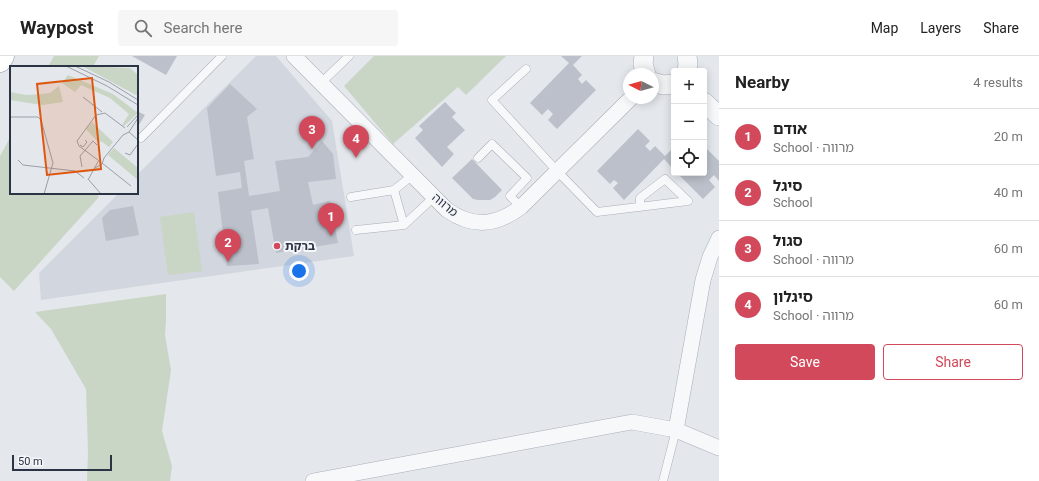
<!DOCTYPE html>
<meta charset="utf-8">
<style>
:root{--surface:#fff;--page:#f6f6f6;--text:#222;--muted:#767676;--line:#e0e0e0;--accent:#d1495b}
body{margin:0;font-family:Roboto,"Noto Sans Hebrew",sans-serif;background:var(--page);color:var(--text)}
.controls{position:absolute;right:12px;top:12px;display:grid;overflow:hidden;border-radius:4px;box-shadow:0 2px 10px #0003}
.controls button{width:36px;height:36px;display:grid;place-items:center;padding:0;border:0;border-bottom:1px solid var(--line);background:var(--surface);color:var(--text);font:20px sans-serif}
.compass{position:absolute;left:623px;top:12px;width:36px;height:36px;border-radius:50%;background:var(--surface);box-shadow:0 2px 10px #0003;rotate:276deg}
.scale{position:absolute;left:12px;bottom:10px;width:100px;box-sizing:border-box;padding-left:4px;border:2px solid #2b3445;border-top:0;font-size:11px;line-height:14px;white-space:nowrap;color:#2b3445;-webkit-text-stroke:3px #f4f6f9;paint-order:stroke}
.you{position:absolute;left:299px;top:215px;width:14px;height:14px;margin:-10px;border:3px solid #fff;border-radius:50%;background:#1a73e8;box-shadow:0 0 0 6px #1a73e833}
.badge{display:grid;place-items:center;width:26px;height:26px;border-radius:50%;background:var(--accent);color:#fff;font-size:13px;font-weight:700}
.pin{position:absolute;translate:-50% -33px;filter:drop-shadow(0 1px 2px #0008)}
.pin::after{content:'';position:absolute;top:21px;width:14px;height:12px;background:inherit;clip-path:polygon(0 0,100% 0,50% 100%)}
.list{margin:0;padding:0;list-style:none}
h2{display:flex;justify-content:space-between;align-items:center;height:52px;margin:0;padding:0 16px;font-size:17px}
h2 small{font-size:13px;font-weight:400;color:var(--muted)}
.list li{display:grid;grid-template-columns:26px 1fr auto;gap:12px;align-items:center;box-sizing:border-box;height:56px;padding:0 16px;border-top:1px solid var(--line)}
.list b{display:block;font-size:15px;white-space:nowrap}
.list p{margin:0;font-size:13px;white-space:nowrap;color:var(--muted)}
.list em{font-size:13px;font-style:normal;color:var(--muted)}
.actions{display:flex;gap:8px;padding:12px 16px}
.actions a{flex:1;padding:9px 0;border:1px solid var(--accent);border-radius:4px;text-align:center;font-size:14px;color:var(--accent)}
.actions .main{background:var(--accent);color:#fff}
.icon{flex:none;width:22px;height:22px;fill:none;stroke:currentColor;stroke-width:2;stroke-linecap:round;stroke-linejoin:round}
.map{position:relative;flex:none;width:719px;height:425px;overflow:hidden}
header{display:flex;align-items:center;gap:24px;box-sizing:border-box;height:56px;padding:0 20px;background:var(--surface);border-bottom:1px solid var(--line)}
header strong{font-size:19px}
nav{display:flex;gap:22px;margin-inline-start:auto;font-size:14px}
.search{width:280px;height:36px;background:var(--page);display:flex;align-items:center;gap:10px;box-sizing:border-box;padding:0 14px;border-radius:4px;color:var(--muted);font-size:15px}
main{display:flex}
aside{flex:1;background:var(--surface)}
.map>svg:first-child{display:block}
</style>
<header>
<strong>Waypost</strong>
<div class="search"><svg class="icon" aria-label="search" viewBox="0 0 24 24"><circle cx="10" cy="10" r="6"/><path d="M15 15l6 6"/></svg>Search here</div>
<nav><a>Map</a><a>Layers</a><a>Share</a></nav>
</header>
<main>
<div class="map">
<svg width="719" height="425" viewBox="0 0 719 425">
<rect width="100%" height="100%" fill="#e4e7ec"/>
<path fill="#d2d6de" d="M256,0H276L332,65L354,200L41,244L39,217L119,137H137V119Z"/>
<path fill="#c9d6c5" d="M54,0H99L93,11H48Z
M374,0H506L466,39L458,31L393,88L344,30Z
M11,80V137H96L99,141L14,235L0,221V100Z
M194,156L202,215L168,219L160,161Z
M166,238V264L165,279L171,314L162,375L172,410L170,425H87L88,395L86,333L51,273L35,256Z"/>
<path fill="#bbc0ca" d="M132,0H177L166,19Z
M561,0H582L573,9L582,19L578,23L582,28L586,24L596,34L557,73L548,64L553,58L548,53L542,59L530,47L569,7Z
M230,28L257,53L247,61L254,103L244,105L249,140L280,135L275,105L308,101L322,85L333,98L336,123L308,126L313,149L330,145L338,187L276,197L268,152L251,155L259,208L227,210L218,136L242,132L240,116L216,120L207,52Z
M445,46L456,57L452,61L465,74L447,91L454,98L442,111L415,82L423,74L419,70Z
M137,55L145,59L137,72Z
M638,73L650,85L645,90L650,95L655,90L665,100L674,91V114L664,103L624,144L613,132L618,127L614,124L610,128L597,115Z
M704,90L719,105V125L714,119L709,124L715,131L703,143L677,117H704Z
M472,103L502,134L495,141L490,144H478L473,143L452,122Z
M133,150L139,179L106,185L102,162L110,154Z"/>
<g fill="none" stroke-linecap="round" stroke-linejoin="round">
<defs>
<path id="service" d="M526,13L492,44L557,115L597,156L688,145
M321,27L349,0
M141,82L222,0
M478,102L492,88L527,122L510,140L521,151
M394,134L404,169
M351,141L394,134L413,119
M640,151V142L665,123L688,145
M356,174L404,169L434,141
M663,425L676,374"/>
<path id="minor" d="M294,0L447,154C473,172 496,170 521,151L631,42
M676,374L703,224L710,201L719,182
M313,425L632,366L676,374L719,392"/>
<path id="tertiary" d="M644,0L643,8L646,18
M687,15L688,8L687,0
M653,26L663,29L674,28
M704,46L719,60"/>
<path id="trunk" d="M0,5L3,0"/>
</defs>
<use href="#service" stroke="#a9aeb7" stroke-width="9"/>
<use href="#minor" stroke="#a9aeb7" stroke-width="16"/>
<use href="#tertiary" stroke="#a9aeb7" stroke-width="20"/>
<use href="#trunk" stroke="#8b94a3" stroke-width="23"/>
<use href="#service" stroke="#f7f8fa" stroke-width="8"/>
<use href="#minor" stroke="#f7f8fa" stroke-width="15"/>
<use href="#tertiary" stroke="#f7f8fa" stroke-width="19"/>
<use href="#trunk" stroke="#fff" stroke-width="22"/>
</g>
<circle fill="#d1495b" stroke="#f4f6f9" stroke-width="1.5" cx="277" cy="190" r="4"/>
<g text-anchor="middle" stroke-width="4" stroke-linejoin="round" paint-order="stroke">
<g font-size="12" fill="#2b3445" stroke="#f4f6f9">
<text transform="translate(445 149) rotate(40)" y="4">מרווה</text>
</g>
<g font-size="12" font-weight="bold" fill="#2b3445" stroke="#f4f6f9" text-anchor="start">
<text x="285" y="194">ברקת</text>
</g>
</g>
<g transform="translate(10 10)">
<rect width="128" height="128" fill="#e4e7ec"/>
<path d="M72,0L120,2L128,9V30ZM58,9L103,28L128,47L114,60L112,59L119,48L100,32L71,19L65,26L52,17ZM49,20L53,36L32,39L0,34V26L16,29L32,28L40,27ZM82,56L103,76L99,81L91,75L89,77L76,63ZM104,82L128,102V114L98,89Z" fill="#c9d6c5"/>
<path fill="none" stroke="#9a9fa9" stroke-width="1" d="M56,0L97,20L128,39M65,0L99,16L128,34M73,31L92,46M0,51H28L31,54L43,97L34,128M117,61L128,49M119,66L128,52M119,66L128,74M70,79L73,81L77,76L75,74M115,87L120,89L128,78M8,94L13,99L65,105L74,112M88,94L69,80L67,75L86,49L95,47L115,62M92,97L121,120M72,101L70,90L83,75L87,79M85,102L92,98L94,92L113,69L119,66M78,113L91,128M78,114L89,94"/>
<path fill="#df570f" fill-opacity="0.15" stroke="#df570f" stroke-width="2" d="M82,12L91,103L37,109L27,18Z"/>
<rect width="128" height="128" fill="none" stroke="#2b3445" stroke-width="2"/>
</g>
</svg>
<div class="controls">
<button>+</button>
<button>−</button>
<button><svg class="icon" aria-label="locate" viewBox="0 0 24 24"><circle cx="12" cy="12" r="6"/><path d="M12 2v4M12 18v4M2 12h4M18 12h4"/></svg></button>
</div>
<svg class="compass" viewBox="-18 -18 36 36"><path d="M0-13l5 13h-10z" fill="#e53935"/><path d="M0 13l5-13h-10z" fill="#767676"/></svg>
<div class="scale">50 m</div>
<div class="you"></div>
<div class="pin badge" style="left:331px;top:180px">1</div>
<div class="pin badge" style="left:228px;top:206px">2</div>
<div class="pin badge" style="left:312px;top:93px">3</div>
<div class="pin badge" style="left:356px;top:102px">4</div>
</div>
<aside>
<h2>Nearby<small>4 results</small></h2>
<ul class="list">
<li><span class="badge">1</span><div><b>אודם</b><p>School · מרווה</p></div><em>20 m</em></li>
<li><span class="badge">2</span><div><b>סיגל</b><p>School</p></div><em>40 m</em></li>
<li><span class="badge">3</span><div><b>סגול</b><p>School · מרווה</p></div><em>60 m</em></li>
<li><span class="badge">4</span><div><b>סיגלון</b><p>School · מרווה</p></div><em>60 m</em></li>
</ul>
<div class="actions"><a class="main">Save</a><a>Share</a></div>
</aside>
</main>
